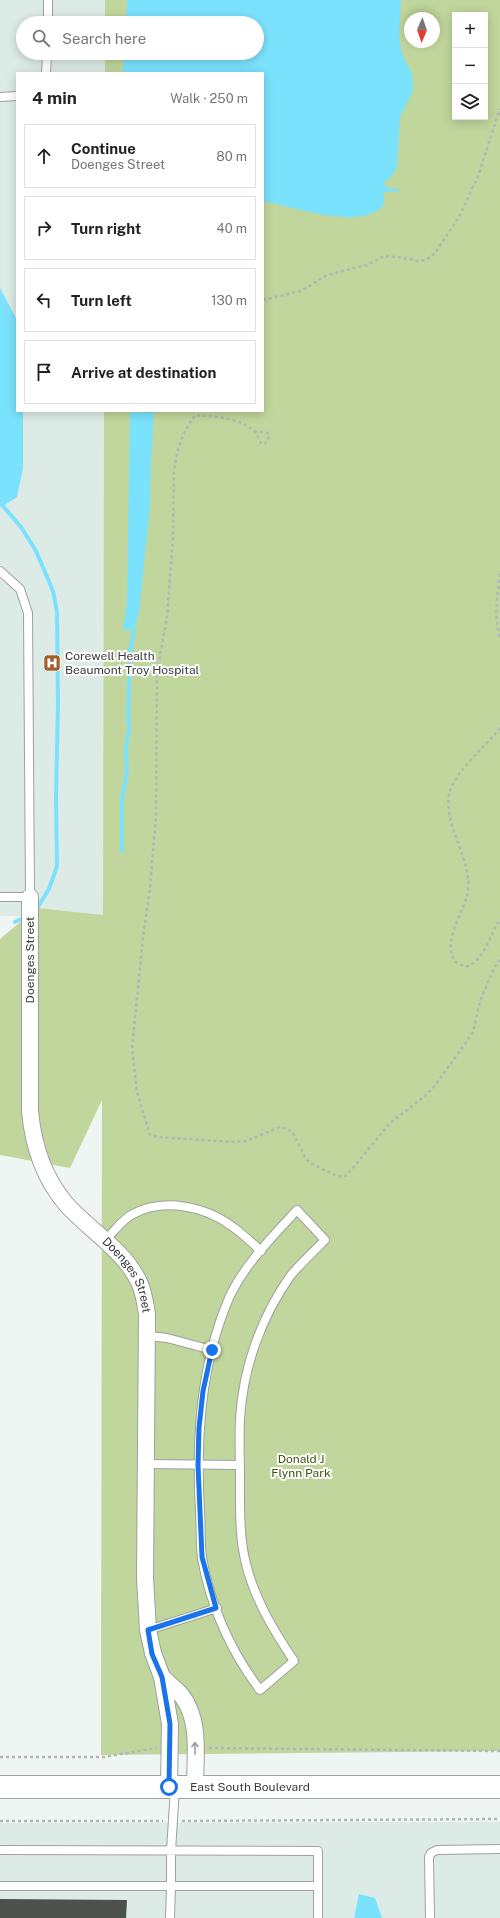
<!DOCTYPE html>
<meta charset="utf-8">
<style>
:root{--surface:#fff;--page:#f2f2f2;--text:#222;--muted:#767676;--line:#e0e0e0}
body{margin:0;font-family:"Public Sans",sans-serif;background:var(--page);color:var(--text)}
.controls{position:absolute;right:12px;top:12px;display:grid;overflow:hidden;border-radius:0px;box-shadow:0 2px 10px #0003}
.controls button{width:36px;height:36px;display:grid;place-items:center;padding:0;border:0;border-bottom:1px solid var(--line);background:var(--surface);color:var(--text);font:20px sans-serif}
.compass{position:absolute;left:404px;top:12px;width:36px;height:36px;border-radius:50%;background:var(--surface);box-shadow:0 2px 10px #0003;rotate:182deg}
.stop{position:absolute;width:12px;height:12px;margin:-9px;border:3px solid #1a73e8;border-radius:50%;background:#fff}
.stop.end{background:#1a73e8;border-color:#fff;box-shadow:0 1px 4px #0008}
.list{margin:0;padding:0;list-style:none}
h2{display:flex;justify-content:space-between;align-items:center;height:52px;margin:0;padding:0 16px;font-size:17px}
h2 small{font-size:13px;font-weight:400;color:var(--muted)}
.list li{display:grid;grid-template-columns:26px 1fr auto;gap:12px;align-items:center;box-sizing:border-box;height:64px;margin:0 8px 8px;padding:0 8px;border:1px solid var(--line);border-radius:0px}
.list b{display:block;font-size:15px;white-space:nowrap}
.list p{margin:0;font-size:13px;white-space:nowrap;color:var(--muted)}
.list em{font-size:13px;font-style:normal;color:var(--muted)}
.icon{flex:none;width:22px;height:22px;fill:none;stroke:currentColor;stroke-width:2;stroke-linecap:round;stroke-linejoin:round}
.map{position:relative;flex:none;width:500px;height:1918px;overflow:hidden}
.search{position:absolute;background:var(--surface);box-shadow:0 2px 10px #0003;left:16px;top:16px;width:248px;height:44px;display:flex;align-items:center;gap:10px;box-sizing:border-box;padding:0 14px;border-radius:22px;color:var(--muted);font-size:15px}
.panel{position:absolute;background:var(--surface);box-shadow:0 2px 10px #0003;left:16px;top:72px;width:248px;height:340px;border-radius:0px}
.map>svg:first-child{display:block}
</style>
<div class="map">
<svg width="500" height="1918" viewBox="0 0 500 1918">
<rect width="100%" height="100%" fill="#eef5f2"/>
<path fill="#dcebe5" d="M0,0H106V23H23V53H106L105,73H17V411H104L103,916H0Z
M500,1822V1918H0V1823Z"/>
<path fill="#c1d69c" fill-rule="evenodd" d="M105,0H500V1751L101,1755L102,1100L70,1168L0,1155V939L37,908L103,915L104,411H263V73H105V53H257V23H105ZM455,15H485V117H455ZM410,18H434V42H410Z"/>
<path fill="#7be2fd" d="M127,0H401L399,34L401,51L412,74L413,91L400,117L397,167L392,176L383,184L388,188L399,189L400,191L383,192L384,202L382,207C378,210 373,213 368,215C340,223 292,207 263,201V73H123L124,53H257V23H126Z
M0,288L17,320V411H23V468L17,497L3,506H0Z
M130,411H154L151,465L150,505L139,613L134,630H123V628L127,603Z
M359,1894L375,1898L382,1918H354Z"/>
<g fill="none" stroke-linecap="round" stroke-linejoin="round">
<path stroke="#7be2fd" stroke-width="4" d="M3,506L21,527L36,551L53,591L57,612L58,704L56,798L57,866L49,889L36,910
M122,851V799L127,772L126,748L129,730L128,712L130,652L134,630
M15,922L26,917"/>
</g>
<path fill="#4d514d" d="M0,1899L127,1900L126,1918H0Z"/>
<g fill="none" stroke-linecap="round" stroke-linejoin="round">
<defs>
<path id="lane" d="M48,23V0
M46,73L47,53
M0,97L17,96
M0,571L20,589L28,613L30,897H0
M297,1210L325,1240C314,1251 301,1263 291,1275C261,1317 243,1368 240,1419C239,1438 240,1458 240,1477C240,1506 239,1536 246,1564C255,1600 274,1631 294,1661L260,1690C231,1652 210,1605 202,1558C200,1543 201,1527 200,1512C196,1440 200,1366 229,1298C244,1265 273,1236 297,1210Z
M104,1241C113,1233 121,1221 131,1215C163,1197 205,1206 233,1227C243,1234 252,1243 261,1251
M148,1336L167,1338L212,1350
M146,1464L240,1465
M148,1630L217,1608
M0,1850L318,1851V1918
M0,1886H171V1851L175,1788
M170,1918L171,1886H318
M430,1918L429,1857L431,1853L437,1850L500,1849"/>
<g id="street">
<path id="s1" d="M30,897V1111C33,1145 44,1178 66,1204C89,1230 124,1250 139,1282C144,1292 145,1303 147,1314L145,1578L148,1630L153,1653L162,1677L170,1724L169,1787"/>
<path d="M162,1677C168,1683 176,1689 182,1696C201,1721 195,1757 195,1787"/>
</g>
<g id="secondary">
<path id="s2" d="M0,1787H500"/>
</g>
</defs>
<use href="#lane" stroke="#9ba29f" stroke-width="10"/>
<use href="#street" stroke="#9ba29f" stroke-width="18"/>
<use href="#secondary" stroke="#9ba29f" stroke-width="24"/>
<path stroke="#b1b7b4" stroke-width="2.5" stroke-dasharray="3 3" stroke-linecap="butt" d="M263,300L301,291L327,275L367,265L384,256L405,258L418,261L426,260L435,253L459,217L478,176L500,109
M254,431L268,433L269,437L265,444H262C258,440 258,434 254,431C238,417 215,417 195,415L185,431L178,449L174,470L173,536L167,618L157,672L156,815L150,889L143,937L132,1048L137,1092L150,1135L157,1137L234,1142L246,1141L280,1127L288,1129L293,1133L306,1159L312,1164L337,1176L342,1177L347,1175L390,1123L425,1096L433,1088L465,1044L473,1032L480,1001L494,968L500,960
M500,574C497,596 494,617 500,639
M500,728C486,746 453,773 449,795C445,824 465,850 468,878C469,883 468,891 467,896C462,913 441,947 456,962C459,964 464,967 468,966C473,965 478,959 481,955C489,944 492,931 500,920
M209,1748L500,1751
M0,1757H104L156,1748
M0,1821H163
M182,1821L500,1819"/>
<use href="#lane" stroke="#fff" stroke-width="8"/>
<use href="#street" stroke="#fff" stroke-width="16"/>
<use href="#secondary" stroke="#fff" stroke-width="22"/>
</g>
<defs><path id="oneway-shaft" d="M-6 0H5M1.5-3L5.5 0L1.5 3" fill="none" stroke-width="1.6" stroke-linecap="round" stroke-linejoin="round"/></defs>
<use stroke="#9b9c9c" href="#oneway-shaft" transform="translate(195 1748) rotate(-91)"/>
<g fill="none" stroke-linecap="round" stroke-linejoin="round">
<path stroke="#1a73e8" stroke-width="5" d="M169,1787L170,1724L162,1677L152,1654L148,1630L216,1608L202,1557L198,1465L199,1428L203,1391L212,1350"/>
</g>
<defs>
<symbol id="hospital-square" viewBox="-11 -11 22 22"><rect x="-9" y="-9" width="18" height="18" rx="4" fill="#a05e2b" stroke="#fff"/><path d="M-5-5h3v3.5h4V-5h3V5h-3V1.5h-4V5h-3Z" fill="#fff"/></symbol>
</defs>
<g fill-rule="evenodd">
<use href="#hospital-square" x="42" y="653" width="20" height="20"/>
</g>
<g text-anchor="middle" stroke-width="4" stroke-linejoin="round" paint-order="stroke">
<g font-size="12" fill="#373a39" stroke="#fff" text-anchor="start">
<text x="65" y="660">Corewell Health<tspan x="65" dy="14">Beaumont Troy Hospital</tspan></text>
</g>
<g font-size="12" fill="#373a39" stroke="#fff">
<text transform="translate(30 960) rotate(-90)" y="4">Doenges Street</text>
<text dy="4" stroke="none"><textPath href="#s1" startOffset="411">Doenges Street</textPath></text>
<text dy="4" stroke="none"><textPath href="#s2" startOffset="250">East South Boulevard</textPath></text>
</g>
<g font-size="12" fill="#41550f" stroke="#fff">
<text x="301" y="1463">Donald J<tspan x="301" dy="14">Flynn Park</tspan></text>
</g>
</g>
</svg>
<div class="controls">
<button>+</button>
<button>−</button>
<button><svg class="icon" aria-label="layers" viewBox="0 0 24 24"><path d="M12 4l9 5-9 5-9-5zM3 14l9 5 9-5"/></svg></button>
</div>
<svg class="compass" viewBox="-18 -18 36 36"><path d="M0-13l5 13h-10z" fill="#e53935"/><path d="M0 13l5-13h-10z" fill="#767676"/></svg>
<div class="stop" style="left:169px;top:1787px"></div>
<div class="stop end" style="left:212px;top:1350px"></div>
<div class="search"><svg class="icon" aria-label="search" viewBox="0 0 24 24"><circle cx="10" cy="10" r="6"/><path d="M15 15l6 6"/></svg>Search here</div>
<section class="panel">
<h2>4 min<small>Walk · 250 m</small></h2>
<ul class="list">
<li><svg class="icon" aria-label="ahead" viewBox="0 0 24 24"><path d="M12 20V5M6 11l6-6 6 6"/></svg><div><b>Continue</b><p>Doenges Street</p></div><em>80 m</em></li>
<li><svg class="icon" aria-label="right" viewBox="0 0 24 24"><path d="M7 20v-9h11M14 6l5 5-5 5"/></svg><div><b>Turn right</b></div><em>40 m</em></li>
<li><svg class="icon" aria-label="left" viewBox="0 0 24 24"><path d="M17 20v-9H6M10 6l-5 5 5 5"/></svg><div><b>Turn left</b></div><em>130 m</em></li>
<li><svg class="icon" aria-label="arrive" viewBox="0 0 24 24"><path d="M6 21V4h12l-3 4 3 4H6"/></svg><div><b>Arrive at destination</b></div></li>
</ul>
</section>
</div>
